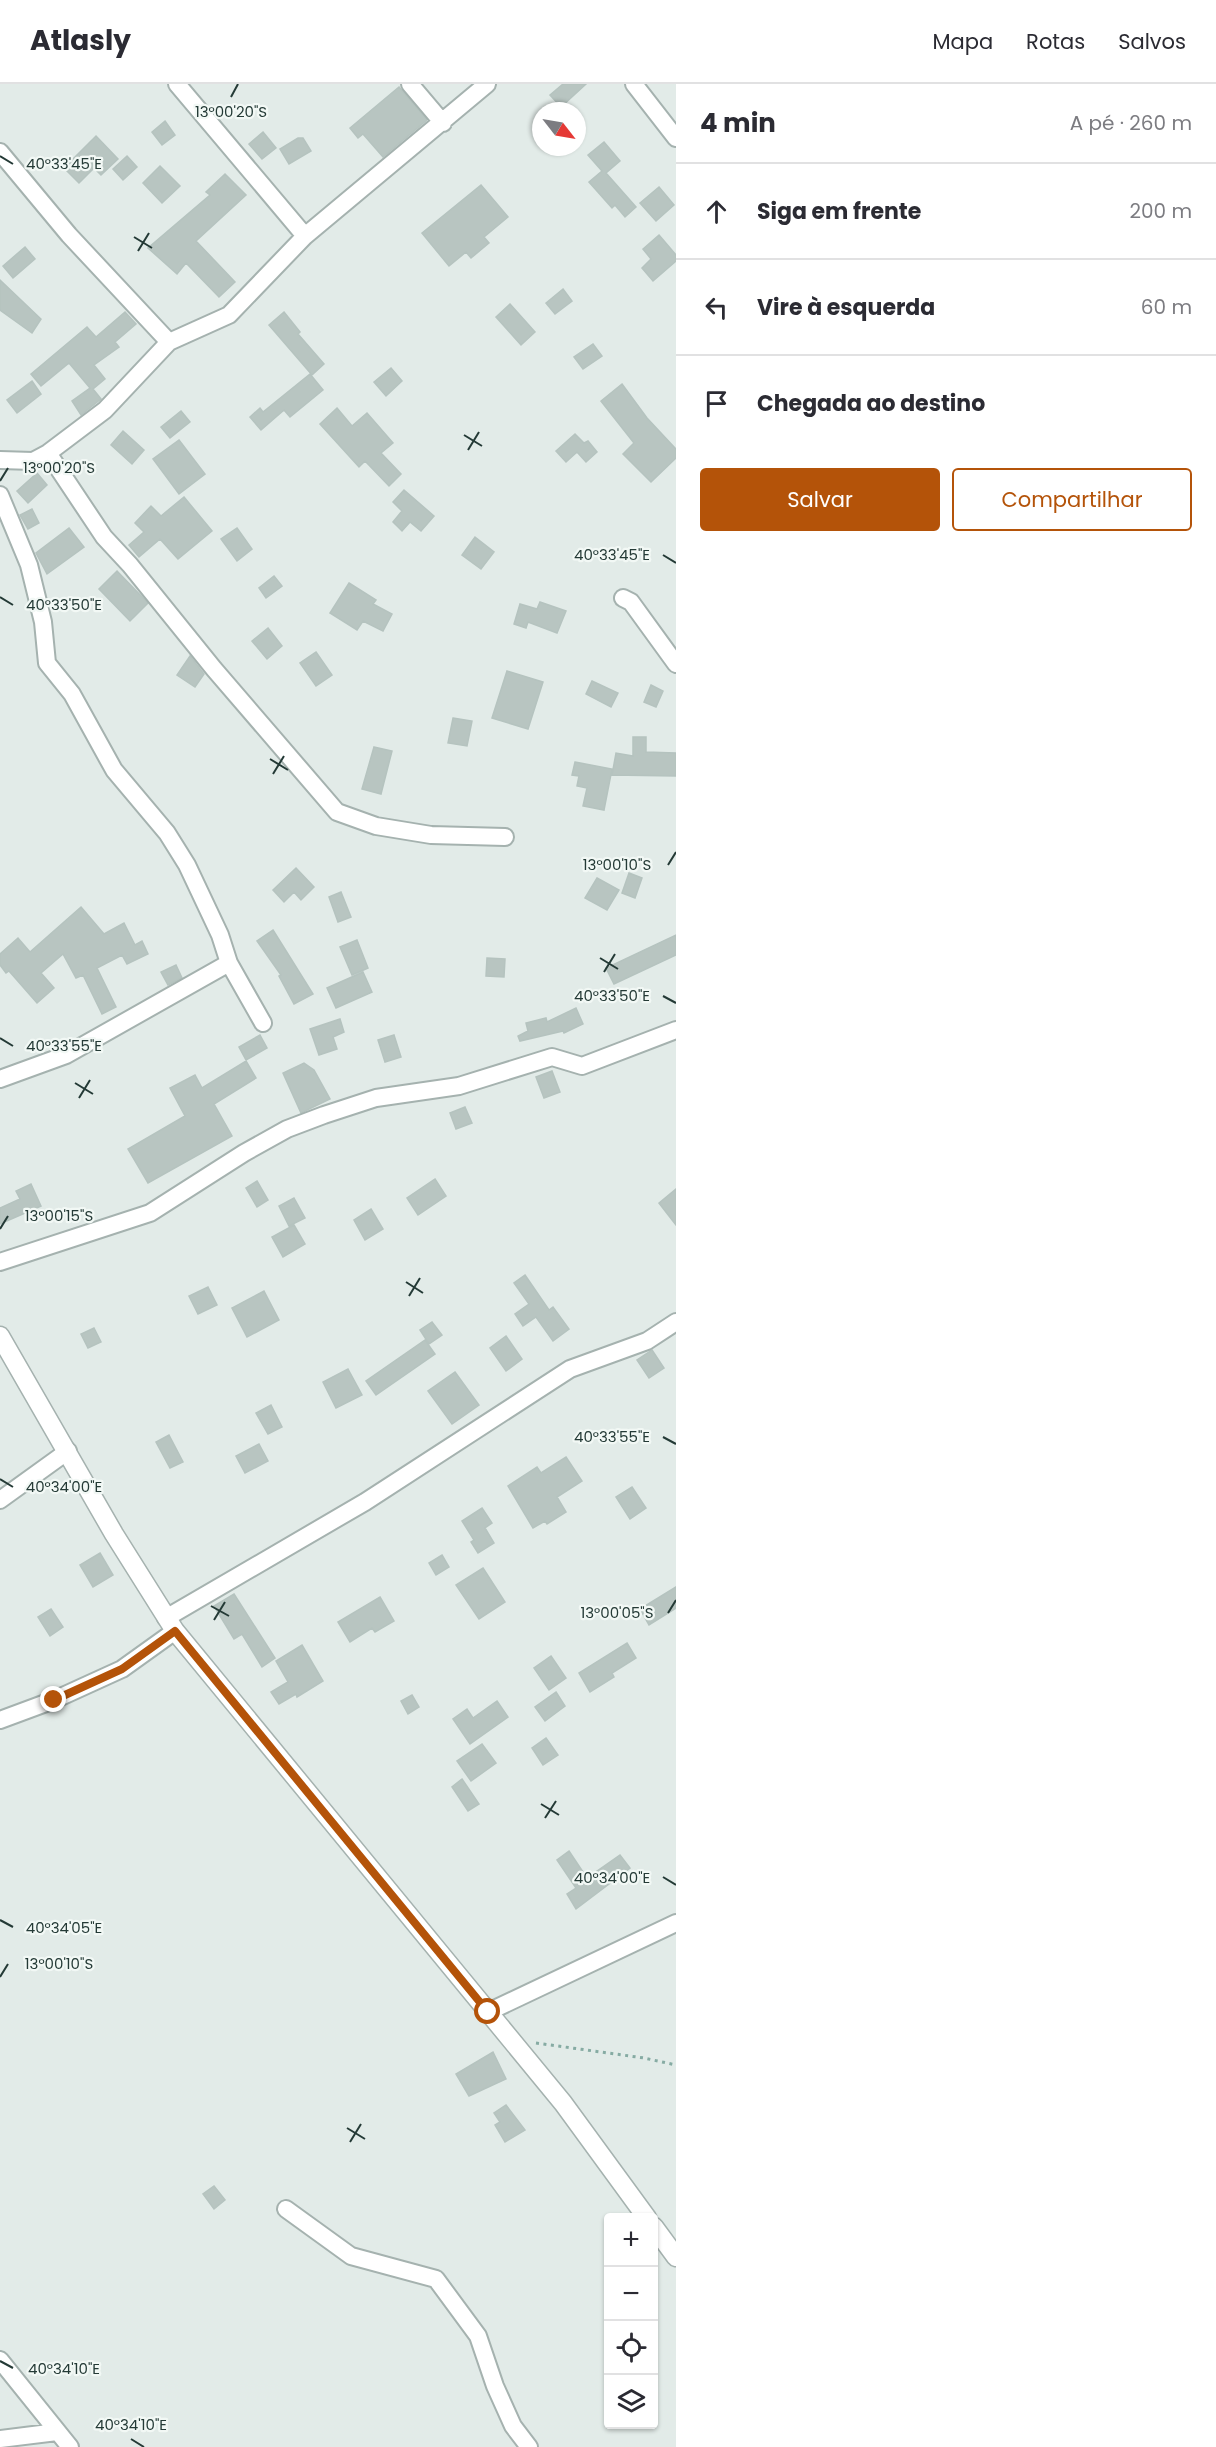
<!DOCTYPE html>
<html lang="pt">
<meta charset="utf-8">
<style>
:root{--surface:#fff;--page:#f7f7f7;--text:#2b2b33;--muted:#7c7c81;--line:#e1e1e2;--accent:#b45309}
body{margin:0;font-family:Poppins,sans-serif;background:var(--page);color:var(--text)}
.controls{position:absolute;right:18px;bottom:18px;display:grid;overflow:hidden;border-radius:6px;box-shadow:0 2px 4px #0004}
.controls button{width:54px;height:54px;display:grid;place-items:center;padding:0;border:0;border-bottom:2px solid var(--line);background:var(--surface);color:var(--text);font:30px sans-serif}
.compass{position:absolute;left:532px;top:18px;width:54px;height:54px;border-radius:50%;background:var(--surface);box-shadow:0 2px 4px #0004;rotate:121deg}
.stop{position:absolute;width:18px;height:18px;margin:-14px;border:4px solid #b45309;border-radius:50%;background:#fff}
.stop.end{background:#b45309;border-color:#fff;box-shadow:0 2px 6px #0008}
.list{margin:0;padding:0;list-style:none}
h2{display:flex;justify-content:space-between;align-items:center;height:78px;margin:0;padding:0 24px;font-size:26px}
h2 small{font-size:20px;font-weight:400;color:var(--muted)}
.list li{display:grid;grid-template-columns:39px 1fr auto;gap:18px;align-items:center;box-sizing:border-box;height:96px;padding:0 24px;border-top:2px solid var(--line)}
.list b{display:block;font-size:22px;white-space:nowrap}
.list em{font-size:20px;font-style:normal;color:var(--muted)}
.actions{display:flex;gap:12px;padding:18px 24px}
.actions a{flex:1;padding:14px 0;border:2px solid var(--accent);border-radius:6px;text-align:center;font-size:21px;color:var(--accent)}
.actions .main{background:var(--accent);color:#fff}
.icon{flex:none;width:33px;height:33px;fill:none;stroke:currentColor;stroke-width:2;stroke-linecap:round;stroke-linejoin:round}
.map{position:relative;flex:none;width:676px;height:2363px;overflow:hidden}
header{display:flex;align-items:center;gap:36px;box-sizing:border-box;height:84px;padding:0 30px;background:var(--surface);border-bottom:2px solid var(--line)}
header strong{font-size:28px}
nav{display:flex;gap:33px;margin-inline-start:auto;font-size:21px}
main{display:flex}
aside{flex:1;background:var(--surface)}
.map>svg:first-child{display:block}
</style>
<header>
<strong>Atlasly</strong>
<nav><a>Mapa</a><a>Rotas</a><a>Salvos</a></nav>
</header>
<main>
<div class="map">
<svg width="676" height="2363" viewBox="0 0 676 2363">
<rect width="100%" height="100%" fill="#e2ebe8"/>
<path fill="#b8c5c1" stroke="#b5c3bf" stroke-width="1.5" d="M563,0H586L561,23L550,11Z
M399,3L427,36L383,73L363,50L358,54L350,44Z
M165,37L175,51L162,61L152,48Z
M263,48L276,64L262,75L249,60Z
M96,52L118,75L101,91L94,84L79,99L64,84Z
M298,54H303L311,67L289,80L280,65Z
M604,58L620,77L606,89L636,123L625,133L615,121L612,124L589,98L602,87L588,71Z
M127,72L137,83L123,96L113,85Z
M160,82L180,102L162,119L143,99Z
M225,90L246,111L196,157L235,198L219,213L186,179L177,190L148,164L210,111L206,108Z
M481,101L508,133L484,153L489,159L471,174L466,168L449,182L422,149Z
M659,103L674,121L656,137L640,119Z
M659,151L676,171V177L653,197L642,184L651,175L643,165Z
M25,163L35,175L13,194L3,182Z
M0,196L41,235L32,249L0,226Z
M563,205L572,217L555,230L546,219Z
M510,220L535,248L521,261L496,233Z
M125,228L136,240L115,258L119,263L94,281L105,295L93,305L101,315L81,331L72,317L90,304L69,279L41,302L31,290L87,243L96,253Z
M284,228L300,248L298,250L324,280L312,291L269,241Z
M593,260L602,272L583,285L574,273Z
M391,284L402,297L386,312L374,298Z
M310,290L323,306L290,333L284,326L261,346L250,333L260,324L263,328Z
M32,297L41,310L17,329L7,316Z
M622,300L647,334L676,365V374L651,398L623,370L634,359L601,317Z
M337,324L352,342L367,329L393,359L381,369L401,390L389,402L365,377L359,383L320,340Z
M181,327L190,338L170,354L161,343Z
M123,347L144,366L132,380L111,361Z
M575,350L584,359L588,357L597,368L586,378L577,368L566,378L556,367Z
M179,356L205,390L179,410L153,375Z
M37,389L47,401L28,419L17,407Z
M404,406L434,432L421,447L410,438L402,447L393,438L402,427L393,418Z
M184,413L212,447L178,475L160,455L139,473L129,461L144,448L135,439L151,422L161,432Z
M32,425L39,439L28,445L20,431Z
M69,444L84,463L47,490L36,469Z
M237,444L252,465L237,477L221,455Z
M475,453L494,468L481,485L462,471Z
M117,487L148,519L130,537L99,505Z
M274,492L282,502L266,514L259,504Z
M349,499L376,516L373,520L392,530L383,547L363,537L357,546L330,529Z
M540,518L566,527L557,549L528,538L526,544L514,540L520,520L537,525Z
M268,544L282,562L267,575L252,557Z
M316,568L332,591L316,602L300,579Z
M190,572L204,590L195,603L177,591Z
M507,587L543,598L528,645L492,634Z
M592,597L618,609L611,623L586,610Z
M651,601L663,607L656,623L644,618Z
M453,634L472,637L467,662L448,659Z
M633,653H646V668L676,669V692L612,691L616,669L633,672Z
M374,663L392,667L381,710L362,705Z
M575,678L612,685L604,726L583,722L587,704L577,702L579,692L572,691Z
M296,784L314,803L301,816L294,808L284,818L273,806Z
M629,789L642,794L635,814L622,809Z
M597,794L619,806L607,826L585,814Z
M341,808L351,833L338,838L329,813Z
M81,823L104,850L124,839L135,861L142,857L148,870L127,880L122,871L97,884L116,923L102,930L83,891L76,894L63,870L41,889L54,904L37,919L9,887L6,889L0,881V870L18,854L30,868Z
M273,846L313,910L294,920L279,892L281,891L257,857Z
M676,851V871L614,900L606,884Z
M357,856L368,884L352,891L340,863Z
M487,874L505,875L504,893L486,892Z
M176,881L182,894L168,901L161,888Z
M363,888L372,908L336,924L327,904Z
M576,924L583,940L564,949L563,947L520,957L518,952L528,947L526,939L546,934L547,938Z
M340,935L344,948L333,953L337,965L319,971L310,945Z
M260,951L267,964L246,976L239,963Z
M394,951L401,973L385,978L378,956Z
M246,977L256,994L214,1020L232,1052L148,1099L128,1065L185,1032L170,1004L195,991L202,1004Z
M304,979L314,986L330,1015L301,1029L283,989Z
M552,987L560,1008L544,1014L536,993Z
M465,1023L472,1039L456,1045L450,1029Z
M435,1095L446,1112L418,1131L407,1114Z
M257,1097L268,1116L257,1123L246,1104Z
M31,1100L41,1122L0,1140V1124L20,1115L16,1107Z
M676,1105V1141L659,1119Z
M294,1114L305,1134L289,1142L279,1122Z
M371,1125L383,1145L365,1156L354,1136Z
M294,1141L305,1160L283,1173L272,1153Z
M525,1191L549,1226L553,1223L569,1245L553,1257L536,1233L523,1242L515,1230L529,1220L514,1199Z
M208,1203L217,1221L198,1230L189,1212Z
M264,1207L279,1236L247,1253L232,1224Z
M432,1238L442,1251L429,1260L420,1246Z
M94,1244L101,1258L88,1264L81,1250Z
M506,1252L522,1275L506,1287L490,1264Z
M425,1256L435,1270L376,1311L366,1297Z
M652,1266L664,1284L649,1294L637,1276Z
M348,1285L362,1311L336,1324L323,1298Z
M455,1288L479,1321L452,1340L428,1307Z
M271,1321L282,1343L268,1350L256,1329Z
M169,1351L183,1378L170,1384L156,1358Z
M259,1360L268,1377L245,1389L236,1372Z
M566,1373L582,1397L557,1413L566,1428L547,1440L545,1437L533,1444L508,1402L537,1383L541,1389Z
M632,1403L646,1424L630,1435L616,1413Z
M482,1424L492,1439L485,1444L494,1459L478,1469L471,1458L474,1456L462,1437Z
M100,1469L113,1491L93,1503L80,1481Z
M442,1471L449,1483L436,1491L429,1479Z
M483,1484L505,1518L479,1535L456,1501Z
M676,1503V1524L649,1541L640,1525Z
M234,1510L275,1574L262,1583L242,1550L234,1555L214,1522Z
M380,1513L394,1537L375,1548L372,1544L350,1558L338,1538Z
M51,1525L63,1543L50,1552L38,1533Z
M627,1559L636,1574L612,1589L614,1593L590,1608L579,1589Z
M302,1561L323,1597L297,1613L296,1610L279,1620L271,1608L288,1598L276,1577Z
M551,1572L566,1594L549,1606L534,1584Z
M556,1608L565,1622L545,1637L535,1623Z
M412,1611L419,1623L408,1630L401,1617Z
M497,1617L508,1633L470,1660L453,1635L467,1625L473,1634Z
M546,1654L558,1671L543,1681L532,1664Z
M482,1660L496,1679L471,1697L457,1677Z
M462,1695L479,1720L468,1727L452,1703Z
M569,1767L587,1794L620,1771L630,1784L576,1825L567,1810L576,1804L557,1776Z
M493,1968L506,1995L469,2012L456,1990Z
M506,2021L525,2046L505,2058L495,2041L500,2038L494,2029Z
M214,2102L225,2116L214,2125L203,2110Z"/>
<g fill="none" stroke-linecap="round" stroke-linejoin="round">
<defs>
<path id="minor" d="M177,0L305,152
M410,0L443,39
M634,0L676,54
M0,68L69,151L169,258
M48,369L104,453L130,481L214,585L337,728L376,742L431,751L505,753
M0,376L33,377L48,369L105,326L169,258L229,231L305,152L487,0
M0,411L29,481L43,538L47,579L72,610L114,686L167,749L187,781L220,851L229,879L263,939
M623,514L631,518L676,580
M0,995L66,971L229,879
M0,1178L150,1129L244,1069L287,1045L324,1031L376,1014L459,1002L552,973L582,982L676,946
M0,1416L68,1367
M166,1534L365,1418L570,1285L647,1257L676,1238
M0,1636L54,1616L122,1585L175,1547
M488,1928L676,1839
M286,2125L351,2172L436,2195L478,2252L495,2302L513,2342L529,2363
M0,2276L70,2363
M0,2355L57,2348"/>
<path id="tertiary" d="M0,1252L114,1450L175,1547L563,2019L647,2134
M654,2143L676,2173"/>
</defs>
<use href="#minor" stroke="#a5b2af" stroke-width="20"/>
<use href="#tertiary" stroke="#a5b2af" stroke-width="21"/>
<path stroke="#86aba3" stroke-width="3" stroke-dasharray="3 4.5" stroke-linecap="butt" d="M536,1959L644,1974L676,1981"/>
<use href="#minor" stroke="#fff" stroke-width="16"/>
<use href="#tertiary" stroke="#fff" stroke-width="18"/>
</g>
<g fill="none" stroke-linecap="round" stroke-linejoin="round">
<path stroke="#b45309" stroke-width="8" d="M54,1616L122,1585L175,1547L488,1928"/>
</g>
<path fill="none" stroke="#243a36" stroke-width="2" d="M231,13L238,0M0,72L13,80M134,153L152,164M138,167L149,149M464,351L482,362M468,366L479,348M0,397L8,384M663,471L676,479M0,513L13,521M270,675L288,686M273,690L284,672M668,781L676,768M600,874L618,885M604,888L615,870M663,912L676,919M0,954L13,962M75,999L93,1010M79,1014L90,996M0,1145L8,1132M406,1198L423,1209M409,1212L420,1194M663,1353L676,1360M0,1395L13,1403M211,1522L229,1532M668,1529L676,1516M214,1536L225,1518M541,1720L559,1731M545,1734L556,1717M663,1793L676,1801M0,1836L13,1843M0,1893L8,1880M347,2044L365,2055M350,2058L361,2040M0,2277L13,2284M131,2355L144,2363"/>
<g font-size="15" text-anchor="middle" fill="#243a36" stroke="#f2f8f5" stroke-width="4.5" stroke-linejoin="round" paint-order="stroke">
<text x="231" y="33">13°00'20"S</text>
<text x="64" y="85">40°33'45"E</text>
<text x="59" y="389">13°00'20"S</text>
<text x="612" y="476">40°33'45"E</text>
<text x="64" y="526">40°33'50"E</text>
<text x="617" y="786">13°00'10"S</text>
<text x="612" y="917">40°33'50"E</text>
<text x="64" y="967">40°33'55"E</text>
<text x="59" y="1137">13°00'15"S</text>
<text x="612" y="1358">40°33'55"E</text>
<text x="64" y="1408">40°34'00"E</text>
<text x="617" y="1534">13°00'05"S</text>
<text x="612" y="1799">40°34'00"E</text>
<text x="64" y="1849">40°34'05"E</text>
<text x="59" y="1885">13°00'10"S</text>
<text x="64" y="2290">40°34'10"E</text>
<text x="131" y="2346">40°34'10"E</text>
</g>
</svg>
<div class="controls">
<button>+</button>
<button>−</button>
<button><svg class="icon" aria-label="locate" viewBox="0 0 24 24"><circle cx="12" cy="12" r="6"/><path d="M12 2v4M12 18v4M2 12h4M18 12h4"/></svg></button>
<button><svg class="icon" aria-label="layers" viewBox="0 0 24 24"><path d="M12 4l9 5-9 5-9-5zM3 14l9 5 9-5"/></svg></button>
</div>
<svg class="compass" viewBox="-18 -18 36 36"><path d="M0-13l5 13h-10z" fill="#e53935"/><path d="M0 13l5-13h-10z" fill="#7c7c81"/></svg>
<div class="stop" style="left:488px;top:1928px"></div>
<div class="stop end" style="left:54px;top:1616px"></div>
</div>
<aside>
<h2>4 min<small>A pé · 260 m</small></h2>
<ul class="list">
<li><svg class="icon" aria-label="ahead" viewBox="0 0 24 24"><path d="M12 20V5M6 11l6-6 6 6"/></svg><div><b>Siga em frente</b></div><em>200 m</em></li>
<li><svg class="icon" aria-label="left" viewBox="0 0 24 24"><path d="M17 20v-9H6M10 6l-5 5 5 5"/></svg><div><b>Vire à esquerda</b></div><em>60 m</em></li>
<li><svg class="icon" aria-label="arrive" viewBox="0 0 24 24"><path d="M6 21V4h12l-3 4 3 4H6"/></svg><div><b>Chegada ao destino</b></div></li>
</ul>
<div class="actions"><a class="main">Salvar</a><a>Compartilhar</a></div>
</aside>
</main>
